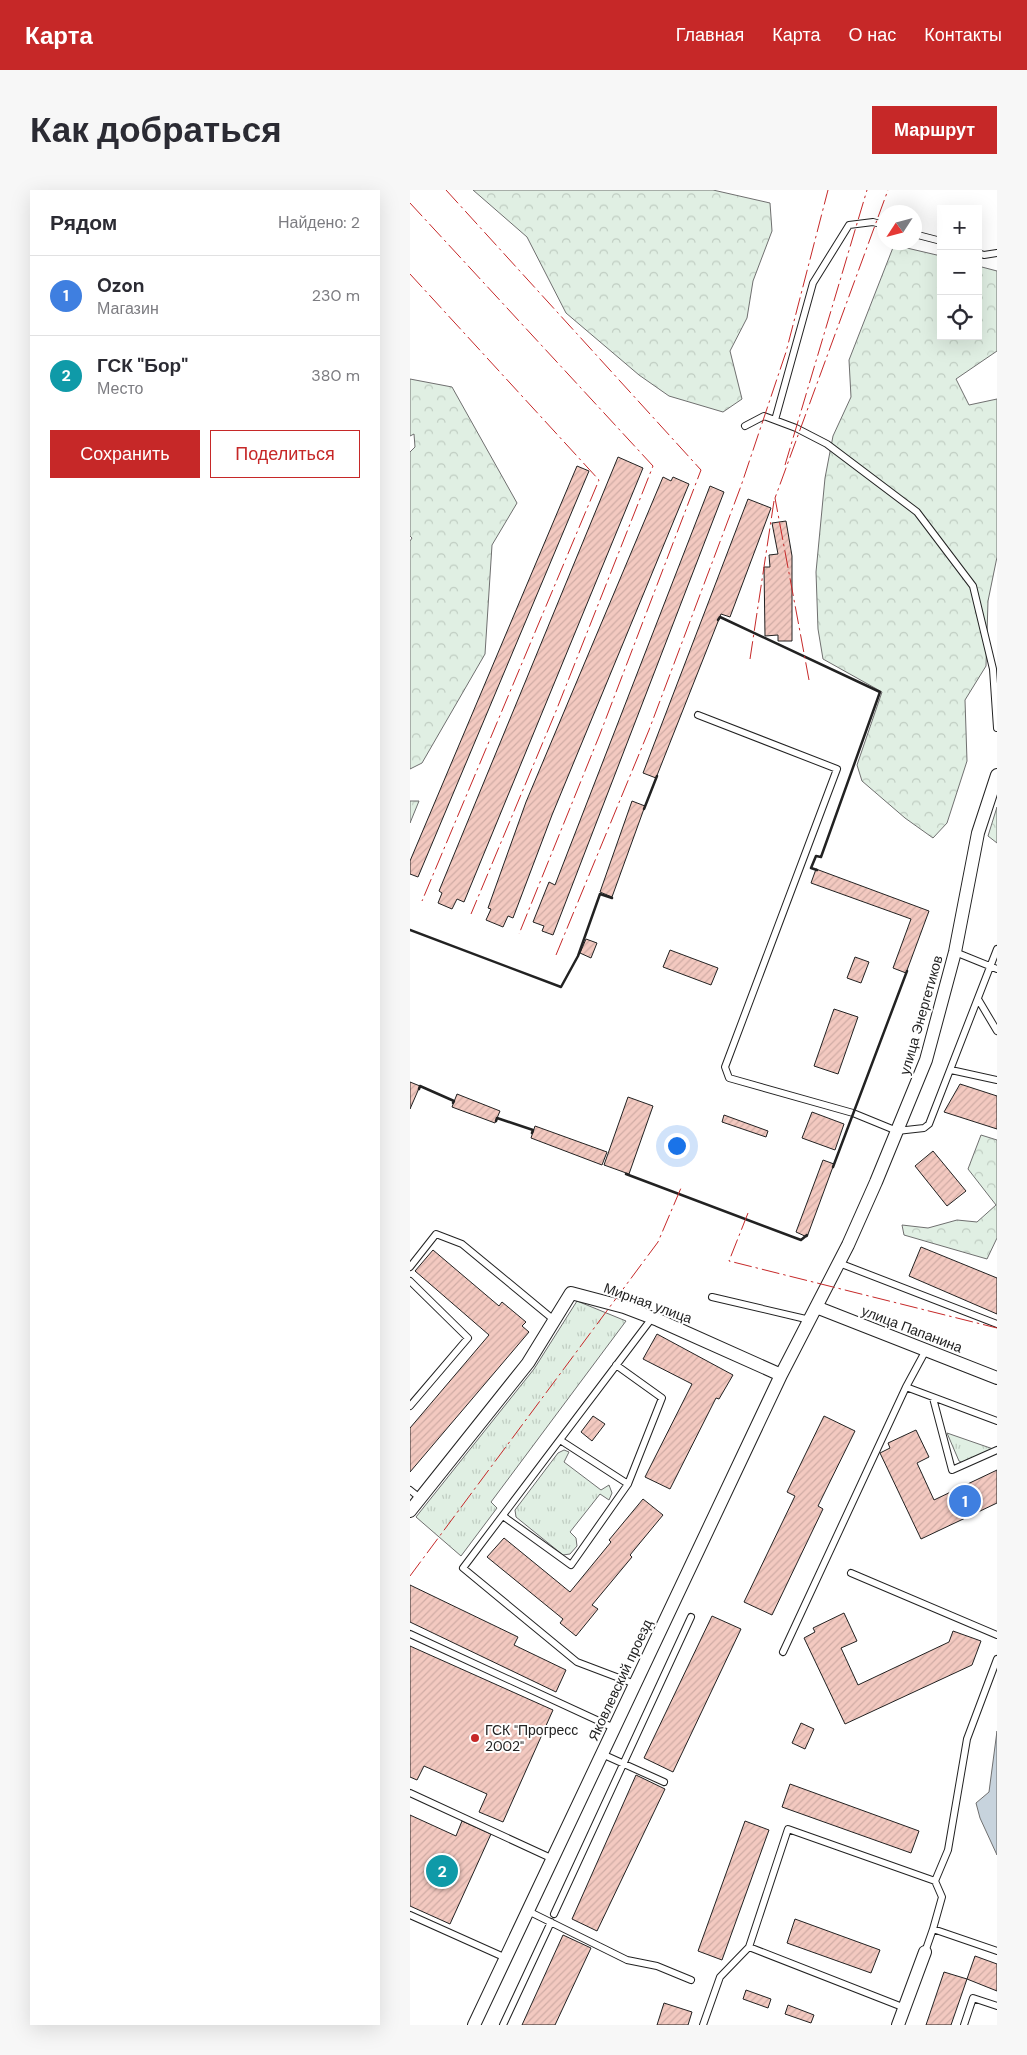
<!DOCTYPE html>
<html lang="ru">
<meta charset="utf-8">
<style>
:root{--surface:#fff;--page:#f7f7f7;--text:#2b2b33;--muted:#7c7c81;--line:#e1e1e2;--accent:#c62828}
body{margin:0;font-family:"DM Sans",sans-serif;background:var(--page);color:var(--text)}
.controls{position:absolute;right:15px;top:15px;display:grid;overflow:hidden;border-radius:0px;box-shadow:0 5px 20px #0002}
.controls button{width:45px;height:45px;display:grid;place-items:center;padding:0;border:0;border-bottom:1px solid var(--line);background:var(--surface);color:var(--text);font:25px sans-serif}
.compass{position:absolute;left:467px;top:15px;width:45px;height:45px;border-radius:50%;background:var(--surface);box-shadow:0 5px 20px #0002;rotate:234deg}
.you{position:absolute;left:266px;top:955px;width:18px;height:18px;margin:-12px;border:4px solid #fff;border-radius:50%;background:#1a73e8;box-shadow:0 0 0 8px #1a73e833}
.badge{display:grid;place-items:center;width:32px;height:32px;border-radius:50%;background:var(--accent);color:#fff;font-size:16px;font-weight:700}
.pin{position:absolute;translate:-50% -50%;border:2px solid #fff;box-shadow:0 1px 5px #0006}
.list{margin:0;padding:0;list-style:none}
h2{display:flex;justify-content:space-between;align-items:center;height:65px;margin:0;padding:0 20px;font-size:21px}
h2 small{font-size:16px;font-weight:400;color:var(--muted)}
.list li{display:grid;grid-template-columns:32px 1fr auto;gap:15px;align-items:center;box-sizing:border-box;height:80px;padding:0 20px;border-top:1px solid var(--line)}
.list b{display:block;font-size:19px;white-space:nowrap}
.list p{margin:0;font-size:16px;white-space:nowrap;color:var(--muted)}
.list em{font-size:16px;font-style:normal;color:var(--muted)}
.actions{display:flex;gap:10px;padding:15px 20px}
.actions a{flex:1;padding:11px 0;border:1px solid var(--accent);border-radius:0px;text-align:center;font-size:18px;color:var(--accent)}
.actions .main{background:var(--accent);color:#fff}
.icon{flex:none;width:28px;height:28px;fill:none;stroke:currentColor;stroke-width:2;stroke-linecap:round;stroke-linejoin:round}
.map{position:relative;flex:none;width:587px;height:1835px;overflow:hidden;border-radius:0px}
header{display:flex;align-items:center;gap:30px;box-sizing:border-box;height:70px;padding:0 25px;background:var(--accent);color:#fff}
header strong{font-size:24px}
nav{display:flex;gap:28px;margin-inline-start:auto;font-size:18px}
.intro{display:flex;align-items:center;justify-content:space-between;box-sizing:border-box;height:120px;padding:0 30px}
h1{margin:0;font-size:35px}
.button{padding:12px 22px;border-radius:0px;background:var(--accent);color:#fff;font-size:18px;font-weight:700}
main{display:flex;gap:30px;padding:0 30px}
aside{flex:1;background:var(--surface);border-radius:0px;box-shadow:0 5px 20px #0002}
.map>svg:first-child{display:block}
</style>
<header>
<strong>Карта</strong>
<nav><a>Главная</a><a>Карта</a><a>О нас</a><a>Контакты</a></nav>
</header>
<div class="intro"><h1>Как добраться</h1><a class="button">Маршрут</a></div>
<main>
<aside>
<h2>Рядом<small>Найдено: 2</small></h2>
<ul class="list">
<li><span class="badge" style="background:#3f7fe0">1</span><div><b>Ozon</b><p>Магазин</p></div><em>230 m</em></li>
<li><span class="badge" style="background:#0f9aa8">2</span><div><b>ГСК &quot;Бор&quot;</b><p>Место</p></div><em>380 m</em></li>
</ul>
<div class="actions"><a class="main">Сохранить</a><a>Поделиться</a></div>
</aside>
<div class="map">
<svg width="587" height="1835" viewBox="0 0 587 1835">
<defs>
<pattern id="grass-tufts" width="24" height="20" patternUnits="userSpaceOnUse" patternTransform="scale(1.25)"><rect width="24" height="20" fill="#e0efe3"/><path d="M3 7l-1-3M5 7V3M7 7l1-3M15 17l-1-3M17 17v-4M19 17l1-3" fill="none" stroke="#c0cdc2"/></pattern>
<pattern id="forest-crowns" width="20" height="18" patternUnits="userSpaceOnUse" patternTransform="scale(1.25)"><rect width="20" height="18" fill="#e0efe3"/><path d="M2 6a3 3 0 1 1 6 0M12 15a3 3 0 1 1 6 0" fill="none" stroke="#c0cdc2"/></pattern>
<pattern id="building-hatch" width="6" height="6" patternUnits="userSpaceOnUse" patternTransform="scale(1.25)"><rect width="6" height="6" fill="#f3c9c0"/><path d="M-1 1l2-2M0 6l6-6M5 7l2-2" fill="none" stroke="#d0aca5"/></pattern>
</defs>
<rect width="100%" height="100%" fill="#fff"/>
<path fill="url(#grass-tufts)" stroke="#6f6f6f" d="M167,1111L216,1131L81,1312L87,1318L51,1366L6,1327L124,1179Z
M537,1243L586,1260L555,1274L549,1271Z
M154,1260L159,1262L154,1272L191,1300L199,1295L202,1303L199,1310L190,1304L160,1342L166,1348L167,1356L160,1364L153,1365L106,1327L105,1320L148,1263Z"/>
<path fill="url(#forest-crowns)" stroke="#6f6f6f" d="M63,0H303L360,13L362,41L343,91L337,128L320,161L332,209L313,222L259,206L229,185L156,123L117,47Z
M484,55L531,66V146H568V76L587,81V161L546,189L559,215L587,209V367L578,411L576,476L555,510L557,571L537,633L523,648L495,628L452,591L447,575L472,502L413,469L408,439L406,382L415,288L423,246L441,207L439,170Z
M0,189L42,197L107,313L82,355L75,464L12,573L0,579V351L2,348L0,346V262L5,257L4,244L0,246Z
M0,611H9L0,633Z
M587,617V653L578,646Z
M571,945L587,950V1048L577,1069L494,1045L492,1035L518,1038L547,1030L567,1032L586,1015L558,979Z"/>
<path fill="#c7d3dd" stroke="#6f6f6f" d="M587,1541V1665L570,1628L566,1613L579,1602Z"/>
<path fill="url(#building-hatch)" stroke="#222" d="M208,267L233,278L54,712L47,709L42,719L28,713L32,703L29,701Z
M167,276L179,281L8,687L0,684V671Z
M253,287L261,291L263,287L279,294L142,625L103,728L98,726L93,737L76,730L81,719L78,718L116,612Z
M300,296L314,302L143,745L132,741L134,736L123,732L139,692L145,695Z
M338,309L361,318L320,427L311,424L246,588L233,583Z
M376,331L382,366V451H368V445L355,446L354,377H360L359,365L368,364L362,333Z
M222,611L235,616L202,707L190,702Z
M406,679L519,721L496,783L483,778L501,729L401,693Z
M176,749L187,753L181,768L170,763Z
M260,760L308,778L301,795L253,777Z
M445,767L459,772L451,793L437,788Z
M424,819L448,827L428,884L404,876Z
M0,892L10,896L0,919Z
M550,894L587,906V939L534,922Z
M47,904L90,921L85,933L42,917Z
M218,907L243,916L219,984L194,975Z
M402,922L434,934L425,960L392,948Z
M314,925L358,941L356,947L312,932Z
M125,936L197,962L192,975L121,948Z
M523,961L556,1001L537,1016L505,976Z
M413,970L424,974L397,1047L386,1042Z
M511,1057L587,1088V1124L499,1086Z
M23,1060L89,1116L92,1112L116,1132L112,1136L119,1142L0,1282V1238L79,1145L5,1081Z
M247,1144L323,1185L309,1209L306,1208L260,1299L235,1287L282,1194L233,1169Z
M183,1226L195,1234L182,1251L171,1242Z
M414,1226L445,1241L408,1316L413,1319L362,1425L334,1412L385,1306L377,1302Z
M506,1240L519,1267L507,1273L524,1310L587,1280V1313L511,1349L470,1263L480,1258L478,1253Z
M233,1309L253,1325L220,1365L222,1367L182,1415L188,1419L166,1446L150,1433L153,1429L77,1367L94,1348L160,1402L201,1352L199,1350Z
M0,1395L108,1447L104,1455L156,1480L146,1502L0,1432Z
M434,1423L447,1451L431,1458L448,1495L539,1452L543,1441L571,1451L562,1475L435,1534L394,1448L405,1442L403,1438Z
M302,1426L331,1439L263,1582L234,1568Z
M0,1456L143,1520L93,1632L69,1622L77,1604L14,1576L7,1590L0,1587Z
M391,1533L404,1539L395,1559L382,1553Z
M226,1585L255,1599L187,1741L162,1729Z
M380,1594L509,1641L501,1663L372,1617Z
M0,1625L46,1646L52,1631L81,1644L40,1734L0,1716Z
M335,1631L359,1640L312,1770L288,1761Z
M385,1729L470,1760L461,1783L377,1753Z
M153,1745L181,1758L145,1835H112Z
M565,1766L587,1774V1801L557,1789Z
M534,1782L557,1789L541,1835H516Z
M336,1800L361,1809L358,1818L333,1809Z
M254,1813L282,1822L278,1835H247Z
M378,1815L404,1825L401,1833L375,1824Z"/>
<g fill="none" stroke-linecap="round" stroke-linejoin="round">
<defs>
<path id="service" d="M504,44L531,51
M568,63L574,65L587,63
M365,230L403,93L439,35L463,32L474,35
M335,236L354,226L386,238L417,254L507,322L563,396L583,479L587,538
M288,525L427,579L315,877L319,888L443,923L487,941L514,938L519,934L587,759
M545,762L587,779
M568,809L587,841
M541,880L587,890
M429,1073L587,1134
M0,1077L26,1044L52,1054L144,1130
M0,1091L58,1148L0,1216
M302,1107L400,1130
M496,1197L587,1231
M523,1208L542,1280L587,1260
M150,1250L218,1294L252,1208L206,1175
M0,1300L10,1308
M93,1326L161,1375L218,1294
M441,1383L587,1445
M0,1444L204,1538
M373,1462L496,1197L516,1160
M225,1494L167,1472L53,1378L242,1128
M192,1564L254,1592
M0,1603L143,1669
M525,1691L538,1660L557,1549L587,1469
M118,1721L217,1770L247,1776L281,1790
M144,1724L281,1427
M0,1725L96,1768
M515,1762L523,1739L587,1761
M495,1818L339,1757L378,1639L525,1691L532,1707L523,1739
M93,1835L141,1732
M293,1835L310,1787L339,1757
M554,1835L563,1808L587,1816"/>
<path id="minor" d="M406,1117L587,1188
M0,1321L118,1173L161,1103L214,1117L248,1130L371,1185L438,1055L466,992L516,870L545,762L568,643L587,585
M64,1835L371,1185
M488,1835L515,1762"/>
</defs>
<use href="#service" stroke="#222" stroke-width="8"/>
<use href="#minor" stroke="#222" stroke-width="14"/>
<use href="#service" stroke="#fff" stroke-width="6"/>
<use href="#minor" stroke="#fff" stroke-width="12"/>
<path stroke="#222" stroke-width="2.5" d="M308,430L310,427L470,502L411,667L406,666L401,678L407,680
M234,619L247,586
M0,740L151,797L168,766L190,704L202,708
M9,899L10,896L44,911L43,913
M86,931L87,928L123,940L122,943
M423,977L497,781
M216,984L391,1050L397,1045"/>
<path stroke="#c62828" stroke-width="1" stroke-dasharray="18 4 2.5 4" stroke-linecap="butt" d="M36,0L291,280L190,544L109,744
M0,13L243,276L146,521L61,724
M0,84L189,290L12,711
M375,275L457,0
M340,469L364,311
M399,490L365,308L478,0
M146,765L239,540L331,296L376,162L418,0
M338,1023L319,1071L587,1138
M0,1386L248,1052L271,998"/>
</g>
<circle fill="#c62828" stroke="#fff" stroke-width="2" cx="65" cy="1548" r="5"/>
<g text-anchor="middle" stroke-width="4" stroke-linejoin="round" paint-order="stroke">
<g font-size="14" fill="#222" stroke="#fff">
<text transform="translate(511 825) rotate(-74)" y="5">улица Энергетиков</text>
<text transform="translate(238 1113) rotate(20)" y="5">Мирная улица</text>
<text transform="translate(502 1139) rotate(21)" y="5">улица Папанина</text>
<text transform="translate(210 1490) rotate(-65)" y="5">Яковлевский проезд</text>
</g>
<g font-size="14" fill="#222" stroke="#fff" text-anchor="start">
<text x="75" y="1545">ГСК "Прогресс<tspan x="75" dy="16">2002"</tspan></text>
</g>
</g>
</svg>
<div class="controls">
<button>+</button>
<button>−</button>
<button><svg class="icon" aria-label="locate" viewBox="0 0 24 24"><circle cx="12" cy="12" r="6"/><path d="M12 2v4M12 18v4M2 12h4M18 12h4"/></svg></button>
</div>
<svg class="compass" viewBox="-18 -18 36 36"><path d="M0-13l5 13h-10z" fill="#e53935"/><path d="M0 13l5-13h-10z" fill="#7c7c81"/></svg>
<div class="you"></div>
<div class="pin badge" style="left:555px;top:1311px;background:#3f7fe0">1</div>
<div class="pin badge" style="left:32px;top:1681px;background:#0f9aa8">2</div>
</div>
</main>
